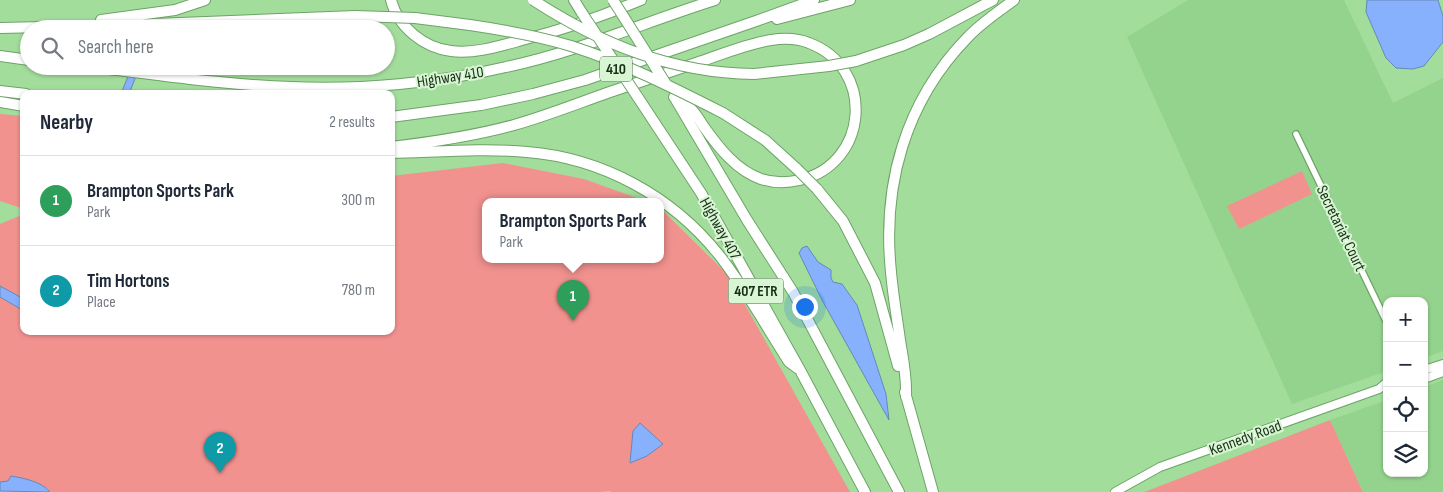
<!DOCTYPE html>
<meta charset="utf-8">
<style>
:root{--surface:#fff;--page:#f2f2f3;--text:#1f2937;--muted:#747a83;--line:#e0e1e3;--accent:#0f766e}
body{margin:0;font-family:"Sofia Sans Condensed",sans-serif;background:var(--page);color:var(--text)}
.controls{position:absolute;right:15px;bottom:15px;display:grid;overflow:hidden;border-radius:10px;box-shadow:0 1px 4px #0004}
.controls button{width:45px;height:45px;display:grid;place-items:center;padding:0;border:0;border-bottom:1px solid var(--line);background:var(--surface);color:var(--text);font:25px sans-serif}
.you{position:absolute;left:804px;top:306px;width:18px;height:18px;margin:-12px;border:4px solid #fff;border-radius:50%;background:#1a73e8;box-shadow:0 0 0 8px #1a73e833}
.badge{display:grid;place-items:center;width:32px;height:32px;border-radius:50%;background:var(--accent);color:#fff;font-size:16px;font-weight:700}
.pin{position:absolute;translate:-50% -41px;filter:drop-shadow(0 1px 2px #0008)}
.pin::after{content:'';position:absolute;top:26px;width:18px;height:15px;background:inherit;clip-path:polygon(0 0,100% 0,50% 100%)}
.popup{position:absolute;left:482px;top:198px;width:182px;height:65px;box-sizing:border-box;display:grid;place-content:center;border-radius:10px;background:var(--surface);filter:drop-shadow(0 1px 4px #0005);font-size:16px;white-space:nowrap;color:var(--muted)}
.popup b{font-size:19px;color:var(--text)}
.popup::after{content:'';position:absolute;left:50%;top:100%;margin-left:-10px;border:10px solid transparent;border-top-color:var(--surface)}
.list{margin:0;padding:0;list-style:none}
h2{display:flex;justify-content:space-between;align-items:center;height:65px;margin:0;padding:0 20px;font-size:21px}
h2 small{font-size:16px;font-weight:400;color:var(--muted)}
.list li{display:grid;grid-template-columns:32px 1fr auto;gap:15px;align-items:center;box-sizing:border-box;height:90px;padding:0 20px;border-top:1px solid var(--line)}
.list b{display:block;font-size:19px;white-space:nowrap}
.list p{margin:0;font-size:16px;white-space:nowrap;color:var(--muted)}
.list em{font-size:16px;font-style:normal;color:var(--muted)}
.icon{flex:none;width:28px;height:28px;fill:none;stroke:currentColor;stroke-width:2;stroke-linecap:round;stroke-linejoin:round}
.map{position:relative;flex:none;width:1443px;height:492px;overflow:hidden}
.search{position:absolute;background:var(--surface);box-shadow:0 1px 4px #0004;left:20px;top:20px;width:375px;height:55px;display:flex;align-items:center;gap:12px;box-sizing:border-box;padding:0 18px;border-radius:28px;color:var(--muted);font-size:19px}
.panel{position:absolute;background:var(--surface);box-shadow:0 1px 4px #0004;left:20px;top:90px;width:375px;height:245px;border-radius:10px}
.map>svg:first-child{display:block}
</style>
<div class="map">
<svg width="1443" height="492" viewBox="0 0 1443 492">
<rect width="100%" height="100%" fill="#a3dd9c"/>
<path fill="#94d38d" d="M1188,0H1344L1393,103L1443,78V351L1424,358V301H1387V371L1292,404L1127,37Z
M1443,380V492H1363L1330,420L1387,400V473H1424V387Z"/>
<path fill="#f2928f" d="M0,114L24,116V209L0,201Z
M503,163L584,179L648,202H486V260H660L661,209L729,276L850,492H612L609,491L600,492H50L47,488L9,481L0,482V297L24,311V331H391V176Z
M1302,171L1312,194L1239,229L1227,206Z
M24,214V299L0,286V224Z
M1330,420L1363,492H1144L1147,491Z"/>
<path fill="#87b0fd" stroke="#6689b8" d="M1367,0H1438L1443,16V42L1424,66L1413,69L1396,68L1386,58L1366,12Z
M132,66H140L129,94H121Z
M807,246L818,262L831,270V278L833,282L842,284L857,305L886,394L889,420L822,300L799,253L802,248Z
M0,286L24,299V311L0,297Z
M640,423L663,444L647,456L630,463L633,431Z
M11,476C24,478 42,482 50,492L0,491V482L8,481Z"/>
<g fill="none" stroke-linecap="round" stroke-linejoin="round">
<defs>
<path id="street" d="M1296,134L1387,323"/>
<path id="secondary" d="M1424,370L1443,364
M1424,379L1443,372
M1115,492L1160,467L1379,389L1387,382"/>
<path id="highway" d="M391,0C398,27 424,48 451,51C475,54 500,46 522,40C563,30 603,16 641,0
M574,0L582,13
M415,18L470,25
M777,19L850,0
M101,20L175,10L205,0
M0,28L130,25L355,16L386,17
M0,56L29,60
M856,61L904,45L929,34L993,0
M84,66C153,74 222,85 291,87C361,90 438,83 506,67C577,52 645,22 715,0
M754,74L829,66
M0,91L26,94
M637,96L701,193L800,370L865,492
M676,100L747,220L793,292L899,492
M0,102L24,106
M723,113L765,140L797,169
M391,117L481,105L533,94L585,80L756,21L814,0
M391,147C433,142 474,136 514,125C546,116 576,104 607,93C637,83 666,73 696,63C720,55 746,44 771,40C784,38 797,38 809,43C876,68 869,164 800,180C787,183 773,183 761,179C736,170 719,148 704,127C700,121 696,113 690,108C686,104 679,101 674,97
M391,153C436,152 482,148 527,152C602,158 672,196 719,255C745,288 766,326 789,362L800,370
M817,189L843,221L875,283L898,366
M905,392L933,492
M906,397C907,377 903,359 900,340C897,318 893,295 891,272C882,185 905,102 967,38C981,23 998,12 1014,0"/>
</defs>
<use href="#street" stroke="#6ca466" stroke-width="8"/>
<use href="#secondary" stroke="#6ca466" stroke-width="10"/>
<use href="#highway" stroke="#6ca466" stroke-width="12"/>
<use href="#street" stroke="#fff" stroke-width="5.5"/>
<use href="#secondary" stroke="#fff" stroke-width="8"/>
<use href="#highway" stroke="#fff" stroke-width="10"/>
<defs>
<path id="highway-bridge" d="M533,0C601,44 671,73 754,74
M613,0L666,84
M582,13L637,96
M386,17L415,18
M470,25C504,30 538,36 571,46C624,63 674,88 723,113
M829,66L856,61
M797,169L817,189"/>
</defs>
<use href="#highway-bridge" stroke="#6ca466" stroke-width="12" stroke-linecap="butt"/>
<use href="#highway-bridge" stroke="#fff" stroke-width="10"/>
</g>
<g text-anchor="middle" stroke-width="4" stroke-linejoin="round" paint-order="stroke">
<g fill="#d8f6d4" stroke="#526b4f" stroke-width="1">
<rect x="600" y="56.5" width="32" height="25" rx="4"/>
<rect x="728.5" y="278.5" width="55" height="25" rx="4"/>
</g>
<g font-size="15" font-weight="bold" fill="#182f16">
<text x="616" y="74">410</text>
<text x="756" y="296">407 ETR</text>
</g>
<g font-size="16" fill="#182f16" stroke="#d8f6d4">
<text transform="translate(450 76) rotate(-9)" y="6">Highway 410</text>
<text transform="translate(721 228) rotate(61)" y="6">Highway 407</text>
<text transform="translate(1342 228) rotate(64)" y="6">Secretariat Court</text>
<text transform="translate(1245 437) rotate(-20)" y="6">Kennedy Road</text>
</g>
</g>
</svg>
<div class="controls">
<button>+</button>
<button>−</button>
<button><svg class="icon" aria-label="locate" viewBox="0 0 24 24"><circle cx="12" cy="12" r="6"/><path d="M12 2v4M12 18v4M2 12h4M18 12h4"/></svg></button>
<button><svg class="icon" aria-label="layers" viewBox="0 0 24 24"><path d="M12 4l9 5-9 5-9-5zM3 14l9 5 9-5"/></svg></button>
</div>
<div class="you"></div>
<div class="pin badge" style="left:573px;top:321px;background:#2e9e5b">1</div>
<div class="popup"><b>Brampton Sports Park</b>Park</div>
<div class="pin badge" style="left:220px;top:473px;background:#0f9aa8">2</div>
<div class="search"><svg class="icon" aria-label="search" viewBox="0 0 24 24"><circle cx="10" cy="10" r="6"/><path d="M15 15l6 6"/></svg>Search here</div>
<section class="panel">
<h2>Nearby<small>2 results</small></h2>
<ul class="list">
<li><span class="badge" style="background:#2e9e5b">1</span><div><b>Brampton Sports Park</b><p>Park</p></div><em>300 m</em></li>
<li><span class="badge" style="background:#0f9aa8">2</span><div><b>Tim Hortons</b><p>Place</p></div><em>780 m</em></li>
</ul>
</section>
</div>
